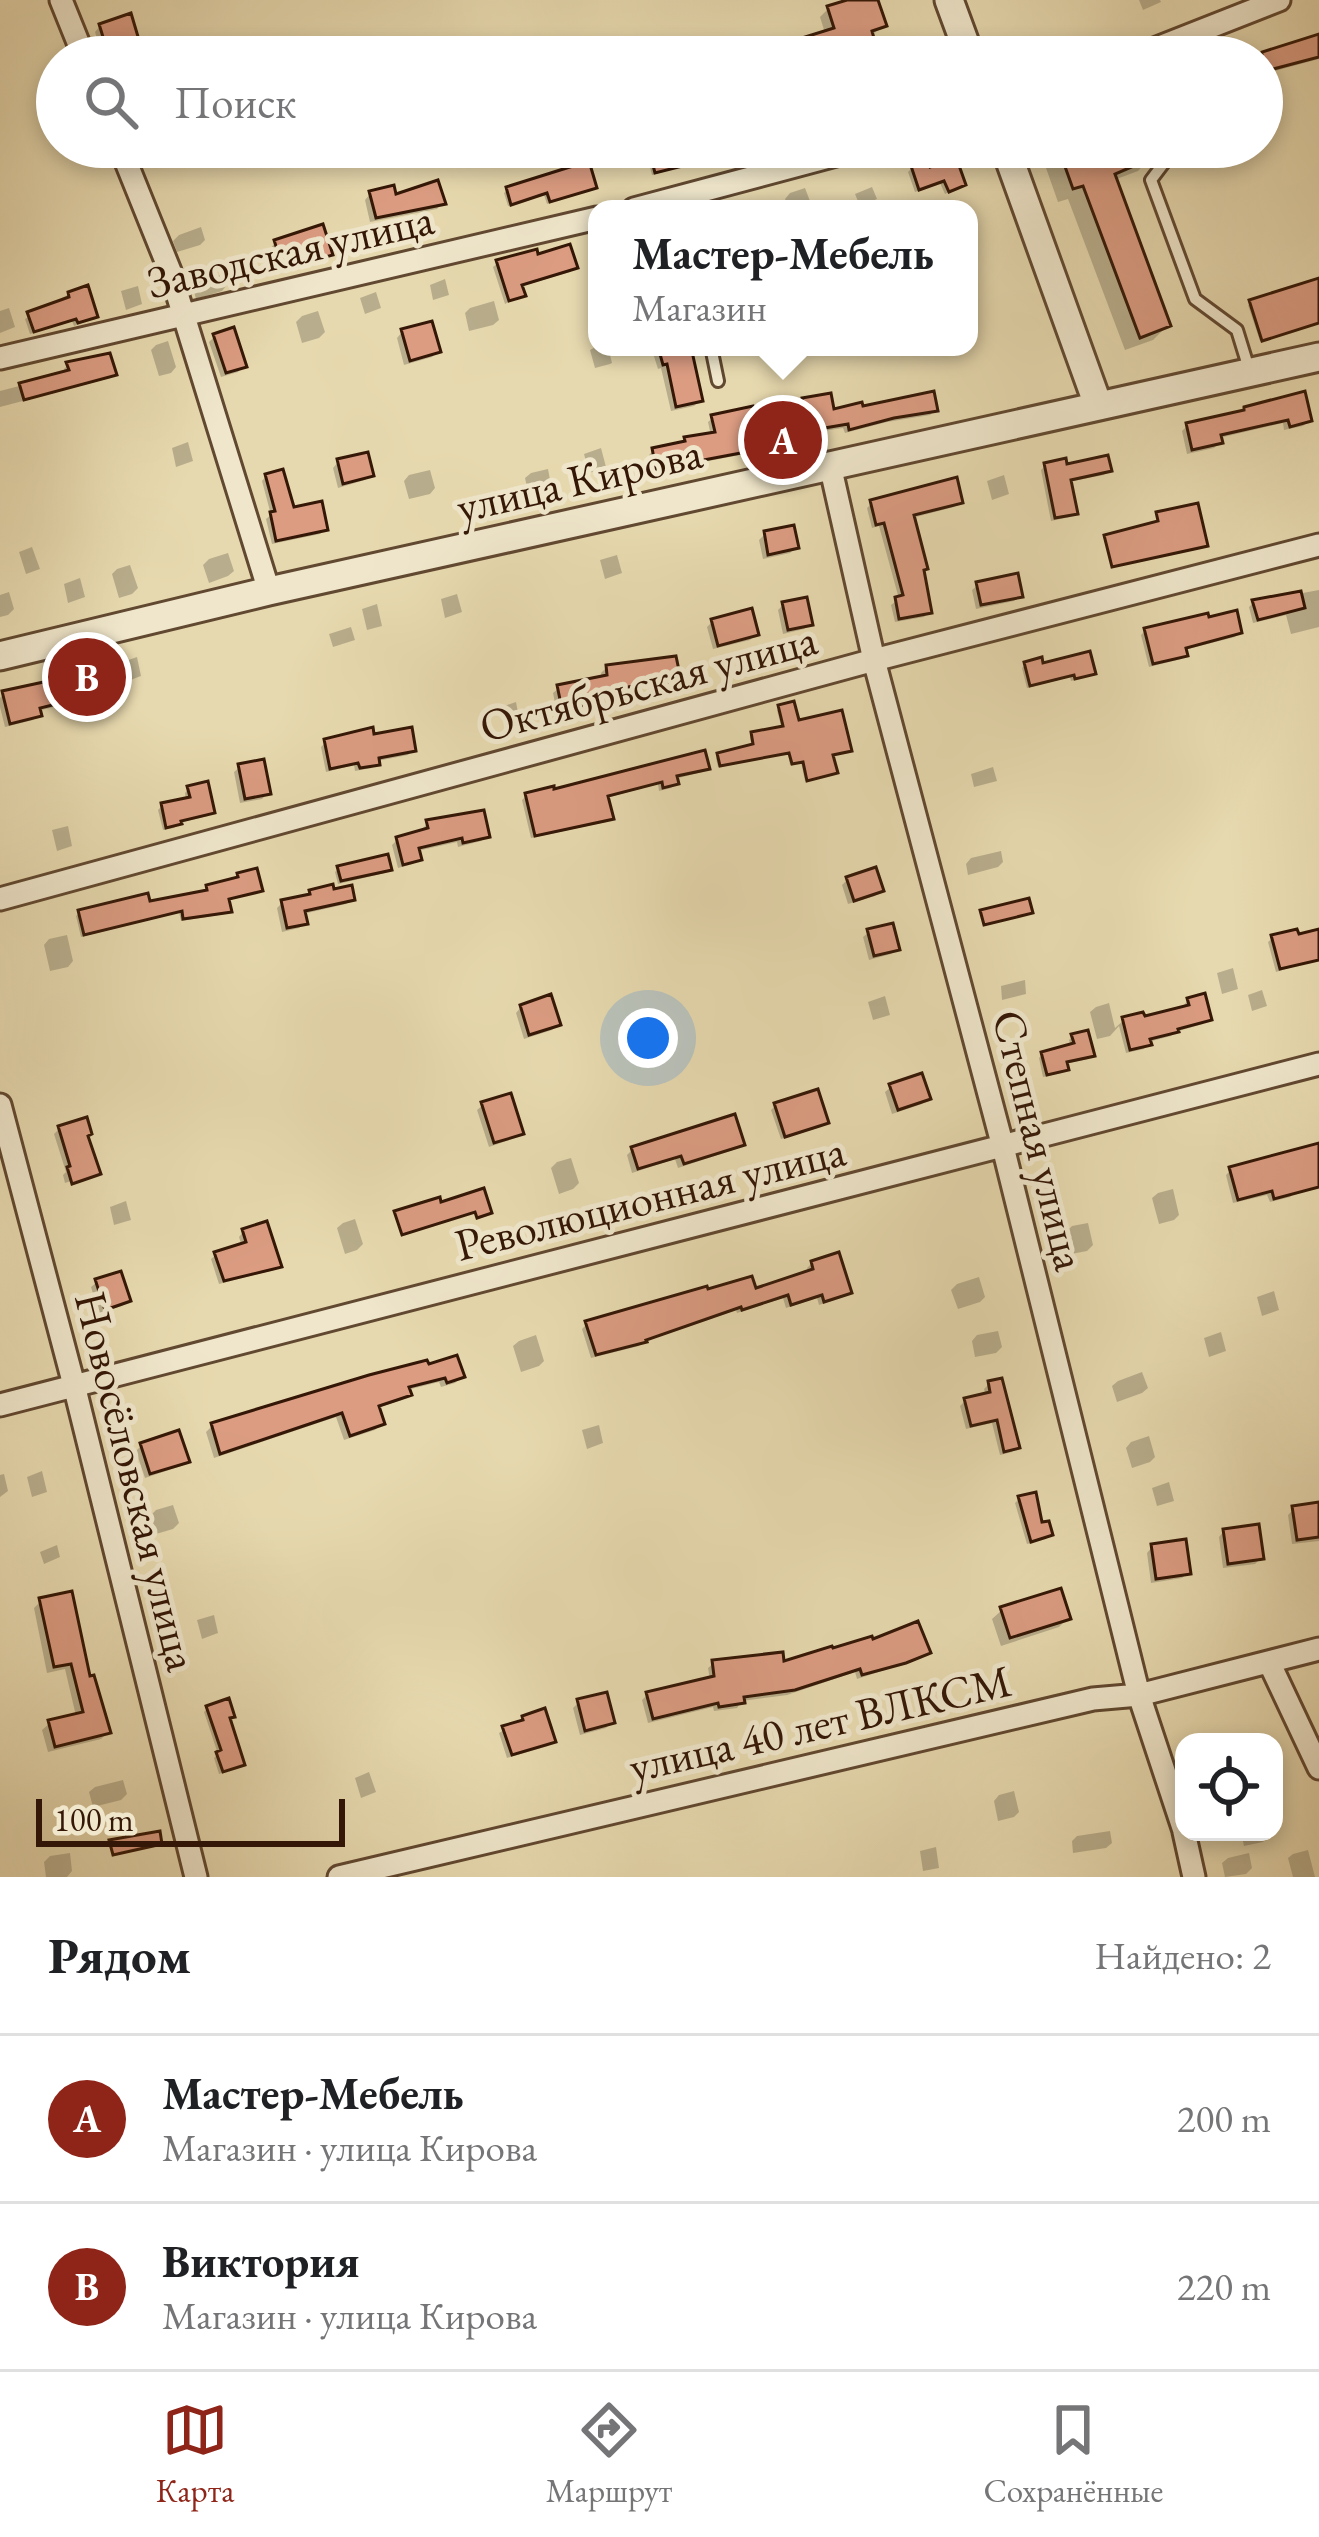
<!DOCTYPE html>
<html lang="ru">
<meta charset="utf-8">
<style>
:root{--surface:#fff;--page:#f6f6f6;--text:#202124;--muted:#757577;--line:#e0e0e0;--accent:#8f2418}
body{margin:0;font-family:"EB Garamond",serif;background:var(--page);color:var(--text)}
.controls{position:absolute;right:36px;bottom:36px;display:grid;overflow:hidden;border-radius:24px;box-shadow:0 6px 18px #0003}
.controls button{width:108px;height:108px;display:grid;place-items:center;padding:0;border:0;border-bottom:3px solid var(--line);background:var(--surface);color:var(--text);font:60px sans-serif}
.scale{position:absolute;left:36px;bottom:30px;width:309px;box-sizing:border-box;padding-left:12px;border:6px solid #341706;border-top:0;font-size:33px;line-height:42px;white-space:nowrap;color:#341706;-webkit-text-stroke:9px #efe6cb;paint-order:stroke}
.you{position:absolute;left:648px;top:1038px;width:42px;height:42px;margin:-30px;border:9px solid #fff;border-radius:50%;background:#1a73e8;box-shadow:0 0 0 18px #1a73e833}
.badge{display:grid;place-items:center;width:78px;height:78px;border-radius:50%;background:var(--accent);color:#fff;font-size:39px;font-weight:700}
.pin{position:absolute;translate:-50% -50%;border:6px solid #fff;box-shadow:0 3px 12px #0006}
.popup{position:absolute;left:588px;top:200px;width:390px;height:156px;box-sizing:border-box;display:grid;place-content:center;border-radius:24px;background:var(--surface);filter:drop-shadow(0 3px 9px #0005);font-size:39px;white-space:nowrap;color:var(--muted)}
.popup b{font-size:45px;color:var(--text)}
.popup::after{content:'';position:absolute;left:50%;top:100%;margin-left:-24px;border:24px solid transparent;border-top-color:var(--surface)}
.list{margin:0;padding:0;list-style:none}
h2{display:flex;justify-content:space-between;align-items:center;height:156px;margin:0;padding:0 48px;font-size:51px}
h2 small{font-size:39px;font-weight:400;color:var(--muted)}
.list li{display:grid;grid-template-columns:78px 1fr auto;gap:36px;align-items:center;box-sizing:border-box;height:168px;padding:0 48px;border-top:3px solid var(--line)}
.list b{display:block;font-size:45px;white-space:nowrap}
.list p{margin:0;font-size:39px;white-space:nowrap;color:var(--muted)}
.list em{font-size:39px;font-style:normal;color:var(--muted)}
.icon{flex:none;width:66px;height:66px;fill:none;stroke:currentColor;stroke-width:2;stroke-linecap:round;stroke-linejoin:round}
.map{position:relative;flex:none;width:1319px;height:1877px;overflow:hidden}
.search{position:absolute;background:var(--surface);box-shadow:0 6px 18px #0003;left:36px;right:36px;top:36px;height:132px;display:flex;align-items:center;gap:30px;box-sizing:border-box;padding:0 42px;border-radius:66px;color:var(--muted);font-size:45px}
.sheet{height:492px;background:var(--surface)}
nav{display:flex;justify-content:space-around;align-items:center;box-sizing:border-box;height:168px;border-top:3px solid var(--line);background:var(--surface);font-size:33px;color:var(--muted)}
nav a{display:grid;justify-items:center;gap:6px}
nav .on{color:var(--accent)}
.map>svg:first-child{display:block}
</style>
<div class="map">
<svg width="1319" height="1877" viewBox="0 0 1319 1877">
<rect width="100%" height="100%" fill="#e7d9af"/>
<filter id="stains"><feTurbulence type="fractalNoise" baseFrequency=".00167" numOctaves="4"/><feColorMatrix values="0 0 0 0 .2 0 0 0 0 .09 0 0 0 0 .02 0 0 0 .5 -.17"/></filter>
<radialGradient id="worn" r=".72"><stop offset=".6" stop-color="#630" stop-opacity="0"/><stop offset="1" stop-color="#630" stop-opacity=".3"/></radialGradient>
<path fill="#0003" d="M857,0H875L884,26L870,36L875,57H840L830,49L820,17L828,9Z
M1139,0H1160L1161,2L1143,10Z
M100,26L136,39L130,45L102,54L95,32Z
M1319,37V59L1271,72L1272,77L1262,84V57H1258Z
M671,147H713L693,152L695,161L692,164L652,175L647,156L650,152Z
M1044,147H1148L1152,156L1138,171L1114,180L1168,325L1153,340L1125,350L1068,199L1058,202L1040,151Z
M912,168L928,171L963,185L945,194L940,183L915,192L908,172Z
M872,187L877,199L860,206L855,194Z
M594,188L590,191L547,204L544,195L508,206L504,193L507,190Z
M805,188L813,209H789L785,199L790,193Z
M370,194L393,198L442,203L437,209L370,222L365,200Z
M201,227L205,240L200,245L177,252L173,241L179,235Z
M275,243L330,254L324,260L277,272L270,249Z
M498,263L575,267L570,272L519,287L522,295L505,304L493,267Z
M224,274L227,285L222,291L196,299L193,288L198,282Z
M445,279L449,295L433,300L430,285Z
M1319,281V323L1260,341L1248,305Z
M138,286L142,304L126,310L121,291Z
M376,292L381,308L365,314L360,298Z
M69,294L95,316L90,320L74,326L72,321L30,334L25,319Z
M494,301L499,320L493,325L469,331L465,313L470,308Z
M9,308L15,327L0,333V311Z
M318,311L325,332L319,338L302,343L296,322L302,316Z
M402,332L438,351L432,357L404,365L397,338Z
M215,336L243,366L238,372L221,377L209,342Z
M168,341L176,367L171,373L159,376L151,350L156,345Z
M597,346L608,347L612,363L610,364L595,368L590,350Z
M651,347H690L700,400L694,406L671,411L661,368L658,369Z
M68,365L113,374L110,378L0,407V391L66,374L64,369Z
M803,401L831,412L935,410L930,415L887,422L845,433L843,428L803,434L798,406Z
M1242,414L1309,421L1303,426L1284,430L1283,423L1219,438L1220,442L1214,448L1187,454L1182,431L1188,425Z
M713,418L759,448L755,452L652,472L649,455L653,451L681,445L686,440L711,436L708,422Z
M788,434L790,445L775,450L773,438Z
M188,442L193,461L176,467L172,448Z
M601,448L606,467L589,473L584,454Z
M338,462L371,475L365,480L338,488L333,468Z
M1045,466L1065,467L1108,470L1104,475L1068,482L1074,513L1070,517L1051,521L1041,470Z
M548,469L553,496L548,502L531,505L525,478L531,473Z
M430,470L435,488L430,494L409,499L404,481L409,475Z
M1004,475L1009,494L992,500L987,481Z
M266,476L291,510L325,529L320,534L272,544L266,519L271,515L262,481Z
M959,502L954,507L912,518L929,612L924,617L895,622L891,605L899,599L879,526L872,528L867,508L872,503Z
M765,534L795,548L790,553L763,559L759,540Z
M32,547L40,569L26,574L19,552Z
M228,553L234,571L228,576L209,583L203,565L209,559Z
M617,555L622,573L605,579L600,560Z
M130,565L138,588L132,594L119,598L112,574L117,569Z
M80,578L85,597L68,603L64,584Z
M978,585L1020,596L1014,601L976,609L972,590Z
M1319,590V627L1291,634L1286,615L1253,623L1249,607L1254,602Z
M9,592L14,609L8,615L0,617V595Z
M457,594L462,612L445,618L441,599Z
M377,604L382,626L367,630L362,609Z
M783,605L810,624L804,629L783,634L778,610Z
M712,622L756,634L750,640L713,649L707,627Z
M351,627L355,640L333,647L329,634Z
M1145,631L1239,632L1235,637L1184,650L1185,655L1181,659L1149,667L1141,635Z
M137,657L141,676L125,682L120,663Z
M1026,664L1041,666L1092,673L1089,676L1071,681L1070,677L1027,688L1022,668Z
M607,667L677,679L672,685L655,688V685L582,698L584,704L578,709L557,713L553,693L559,688L602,679L601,673Z
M4,694L78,697L73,702L38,711V715L33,720L5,727L0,707V698Z
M516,702L519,718L504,722L501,707Z
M780,707L796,724L846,752L830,756L834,773L832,775L805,781L801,762L790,765L788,754L718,767L716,758L718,756L752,748L750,737L752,735L782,730L777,710Z
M372,738L413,750L408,755L377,761L372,768L355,771L354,765L326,772L321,747L326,742Z
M240,767L268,793L262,799L240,803L234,772Z
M993,767L997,781L974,787L971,774Z
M706,768L702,772L675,779L676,783L671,788L659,791L658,784L606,798L611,818L606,822L531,838L522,800L527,795Z
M189,788L212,812L208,816L179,823L174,828L163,830L158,810L162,806L186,801L185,793Z
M428,823L487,836L481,841L458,847L457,842L417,851L419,859L413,864L398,868L392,845L397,840L423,833L422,829Z
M68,826L72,846L57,851L52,830Z
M1001,851L1003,862L998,867L968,875L966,864L971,858Z
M339,868L389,869L385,873L338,884L335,872Z
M239,875L259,890L256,893L226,901L229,911L225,914L181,921L179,912L81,937L76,916L79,913L147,904L204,891Z
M847,880L881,890L875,896L848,904L842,885Z
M332,892L352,899L346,904L303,914L305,923L299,928L282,932L277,908L282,903L306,898L311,893Z
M869,932L897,949L891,954L869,960L863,937Z
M1319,932V959L1276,972L1268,942L1273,938Z
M67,935L73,961L68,967L50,971L44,945L49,939Z
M1233,968L1238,989L1222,994L1217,973Z
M1025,980L1026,994L1002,1000L1001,986Z
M1262,990L1267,1006L1252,1011L1248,995Z
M885,996L890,1015L873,1020L868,1002Z
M1188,1000L1208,1019L1203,1024L1175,1032L1171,1036L1148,1042L1144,1049L1126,1053L1119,1026L1110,1036L1097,1039L1090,1012L1096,1007L1109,1003L1115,1028L1124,1020H1142L1185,1010L1184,1005Z
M521,1007L558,1024L552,1030L524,1039L516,1013Z
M1073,1036L1091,1055L1088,1059L1065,1064L1066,1069L1062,1073L1043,1077L1039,1058L1043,1054L1071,1047L1069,1040Z
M891,1087L927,1098L922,1104L892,1114L885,1092Z
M483,1105L521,1133L515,1138L489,1147L477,1110Z
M775,1106L825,1122L821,1127L781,1139L771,1110Z
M59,1129L86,1137L98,1174L95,1176V1173L65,1183L63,1175L66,1172L54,1134Z
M742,1144L736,1149L678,1168L675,1159L632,1173L627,1155L632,1150Z
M1319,1144V1175L1290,1197L1270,1202L1267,1195L1233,1203L1226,1175L1231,1170Z
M571,1158L579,1183L573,1189L559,1194L551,1168L557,1162Z
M1173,1189L1179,1215L1174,1220L1159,1224L1152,1198L1158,1193Z
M126,1201L131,1220L114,1225L110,1207Z
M355,1219L363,1244L357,1250L345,1254L337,1228L343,1223Z
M1088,1223L1093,1245L1087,1251L1071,1254L1067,1231L1072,1226Z
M243,1232L278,1266L274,1270L219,1284L211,1259L216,1255L242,1247L239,1237Z
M812,1263L848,1292L843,1297L819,1305L817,1298L786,1308L783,1298L737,1313L736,1310L643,1342L639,1346L591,1358L582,1329L587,1324L754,1292L809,1273L807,1268Z
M979,1277L985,1297L980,1302L958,1309L951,1290L957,1284Z
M97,1282L128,1300L122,1306L99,1313L91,1287Z
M1274,1291L1279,1310L1262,1316L1257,1297Z
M998,1331L1002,1347L996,1353L975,1357L972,1341L977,1335Z
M1221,1332L1226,1351L1209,1357L1204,1338Z
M536,1335L544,1361L539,1366L521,1372L513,1346L519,1341Z
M1142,1372L1148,1388L1142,1393L1117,1402L1112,1386L1118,1381Z
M461,1377L455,1383L441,1387L439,1382L407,1390L408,1394L402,1400L377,1408L381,1424L375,1430L344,1440L336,1417L214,1458L206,1432L212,1426L370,1378Z
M989,1384L1016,1447L1012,1452L1000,1455L992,1423L966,1429L960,1406L965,1401L986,1396L984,1389Z
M599,1425L603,1443L587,1449L582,1430Z
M1149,1436L1155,1457L1150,1462L1132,1468L1126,1448L1131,1442Z
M142,1445L186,1461L181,1466L145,1478L136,1451Z
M42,1471L47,1492L32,1497L27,1477Z
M4,1474L8,1491L0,1497V1475Z
M1169,1482L1174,1501L1157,1506L1152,1488Z
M1019,1499L1050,1535L1046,1539L1027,1544L1015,1503Z
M173,1505L179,1523L173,1529L156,1534L150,1516L156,1510Z
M1319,1505V1541L1292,1544L1288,1515L1294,1509Z
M1224,1531L1261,1558L1255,1564L1223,1568L1219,1537Z
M57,1545L60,1557L44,1564L40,1552Z
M1152,1547L1188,1573L1182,1578L1151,1583L1147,1553Z
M41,1601L88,1679L108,1732L101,1739L48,1752L42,1730L50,1723L76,1716L65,1669L47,1673L34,1608Z
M1002,1610L1068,1618L1059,1627L1001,1646L992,1619Z
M214,1615L218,1633L202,1639L197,1620Z
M927,1652L922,1658L857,1679L855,1672L787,1695L742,1701L737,1708L714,1711L713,1707L648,1723L642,1700L647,1695L710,1680L708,1668L714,1663L782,1665Z
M579,1702L612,1722L606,1728L580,1735L573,1708Z
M208,1708L227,1720L242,1764L238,1768L219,1774L214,1758L218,1754L204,1712Z
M524,1718L553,1742L548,1746L507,1758L499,1733Z
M369,1772L376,1792L361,1798L355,1778Z
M123,1780L127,1794L121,1800L93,1807L89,1792L95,1787Z
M1014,1791L1019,1812L1014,1817L998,1821L994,1801L999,1795Z
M1110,1831L1112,1843L1106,1848L1073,1853L1072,1841L1077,1836Z
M1241,1832H1266L1267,1838L1263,1842L1244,1846Z
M936,1847L939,1868L923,1871L920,1851Z
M1308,1850L1315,1877H1293L1288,1858L1293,1854Z
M70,1853L72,1871L67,1877H46L44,1862L50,1856Z
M1249,1853L1252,1868L1246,1874L1225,1877L1222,1863L1228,1858Z"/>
<path fill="#db9c82" stroke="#341706" stroke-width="3" d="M847,0H878L887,26L872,31L879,57H794L789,42L834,28L827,6Z
M131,13L139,40L107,50L99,24Z
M1319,34V57L1262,72V52Z
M659,147H695L699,162L655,173L649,150Z
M1058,147H1164L1157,156L1115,174L1171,326L1140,338L1083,186L1073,189Z
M956,157L966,185L949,192L944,181L919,190L911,166L927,160L930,167Z
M589,161L597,188L550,202L547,193L511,205L506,187Z
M438,180L446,204L376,218L369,191L394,185L396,194Z
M323,224L333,255L283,268L274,240Z
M570,244L578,268L522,285L526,296L509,301L496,260L537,249L538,254Z
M1319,278V323L1262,341L1249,300Z
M88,285L98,317L78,323L76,319L34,332L27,312L69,297L68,292Z
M432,321L441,352L410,361L401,329Z
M234,327L247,367L226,373L213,334Z
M658,347H691L703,401L676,407L667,364L663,365Z
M110,353L117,375L24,400L19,383L69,370L66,362Z
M934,391L938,411L894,418L849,430L848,424L807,431L802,398L831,393L834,409L862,402L863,406Z
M1305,391L1312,421L1290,427L1288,420L1221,435L1223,443L1192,450L1186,423L1244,410V407Z
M753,406L762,449L656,469L652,448L685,441L684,437L715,432L711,415Z
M368,452L374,476L343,484L337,459Z
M1108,455L1112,471L1071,480L1078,514L1055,518L1044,463L1066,458L1067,464Z
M283,469L294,507L322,501L328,530L276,541L270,512L275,511L265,474Z
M957,477L963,503L914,515L928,569L924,570L932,613L899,619L895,597L903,595L884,523L876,525L870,500Z
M1198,503L1208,546L1112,567L1104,535L1158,521L1156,512Z
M794,525L799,548L768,555L764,531Z
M1018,573L1023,597L981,605L976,582Z
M1301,591L1305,608L1258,620L1252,600Z
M807,597L813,625L788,630L782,602Z
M752,608L759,635L718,646L711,619Z
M1237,610L1242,633L1186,648L1188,656L1153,664L1144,628L1208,613L1209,617Z
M1090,651L1096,674L1075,679L1074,675L1030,686L1024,662L1042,657L1043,663Z
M676,656L681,680L660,684V681L585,695L587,705L562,709L557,685L607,675L606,665Z
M76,675L81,698L40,708L42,716L10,724L2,691Z
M794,701L799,720L842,710L852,751L833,755L838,773L807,781L803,762L792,764L789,753L720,766L717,753L753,744L751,732L783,726L778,705Z
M373,727L374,734L412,727L416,751L379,758L380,765L360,768L358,763L330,769L324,739Z
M705,750L710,769L677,776L679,784L663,788L662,782L608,796L614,819L535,836L525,793L554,786V789Z
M264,759L271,794L245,799L238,764Z
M208,781L215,813L181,821L182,824L166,828L161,803L190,797L187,786Z
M484,810L490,837L463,843L462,838L419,848L422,860L403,865L396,837L428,828L426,820Z
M388,854L392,870L341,881L337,866Z
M876,867L884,891L854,901L846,877Z
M257,868L263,891L229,899L232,912L183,919L182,911L84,935L78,910L148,893L150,901L207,890L206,885L238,877L237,873Z
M333,884L334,889L352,885L355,900L305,911L308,924L287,928L281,900L310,894L309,890Z
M1029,898L1033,913L984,925L980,910Z
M893,923L900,950L874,956L867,929Z
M1297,929L1299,934L1319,929V960L1280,969L1271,935Z
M1205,993L1212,1020L1178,1029L1179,1032L1150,1039L1152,1045L1130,1050L1122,1017L1143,1012L1145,1016L1189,1005L1187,998Z
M551,994L561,1025L529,1035L520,1005Z
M1088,1030L1095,1056L1067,1062L1069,1070L1047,1075L1041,1052L1074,1043L1071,1034Z
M922,1073L931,1099L898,1110L889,1084Z
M818,1089L829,1123L785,1137L774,1103Z
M511,1093L524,1134L494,1143L481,1102Z
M735,1114L745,1145L684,1164L681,1156L638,1169L631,1147Z
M87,1117L92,1134L88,1136L101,1174L72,1184L67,1167L70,1166L58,1126Z
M1319,1143V1187L1274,1199L1272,1191L1238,1200L1229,1167Z
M484,1188L492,1213L477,1218L475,1212L402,1235L394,1211L440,1197L441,1202Z
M267,1221L282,1267L224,1281L214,1252L246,1242L242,1229Z
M839,1252L852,1293L824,1302L822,1295L791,1305L788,1295L742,1310L741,1307L646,1340L647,1342L596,1355L585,1321L707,1286L708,1289L752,1276L756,1288L813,1269L811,1261Z
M121,1271L131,1301L105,1310L95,1279Z
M457,1355L465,1377L447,1383L445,1378L409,1387L412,1395L379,1406L385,1424L350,1436L342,1413L220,1454L211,1423L369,1375L427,1360L429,1364Z
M1002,1378L1020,1448L1004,1452L997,1420L971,1426L964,1398L990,1392L988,1381Z
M179,1430L190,1462L150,1474L140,1443Z
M1036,1492L1042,1522L1049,1521L1053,1535L1031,1542L1018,1496Z
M1319,1502V1537L1297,1540L1292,1506Z
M1259,1524L1264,1559L1228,1564L1223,1529Z
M1186,1539L1191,1574L1156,1579L1151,1544Z
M1061,1588L1071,1619L1010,1638L1000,1607Z
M72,1591L90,1676L94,1675L111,1733L55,1747L48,1720L83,1712L71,1664L54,1667L39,1598Z
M918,1621L931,1653L906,1663L862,1675L860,1669L795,1690L744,1697L745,1703L719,1707L718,1703L653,1719L646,1692L714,1676L712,1660L783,1652L784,1661L832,1646L833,1648L872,1636L873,1639Z
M607,1692L615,1723L585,1731L577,1699Z
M229,1698L235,1717L230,1718L245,1765L223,1772L216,1752L221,1750L206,1706Z
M545,1708L556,1742L512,1755L502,1726L523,1720L522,1716Z
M160,1831L162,1844L113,1855L109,1840Z"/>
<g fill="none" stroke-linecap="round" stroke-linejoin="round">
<defs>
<path id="service" d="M1176,147L1151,180L1195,299L1237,330L1249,369
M711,347L718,381"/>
<path id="minor" d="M61,0L84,57
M1134,57L1279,0
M120,147L170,271L269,591
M634,209L866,147
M0,358L597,218
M830,465L874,660L1003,1147L1139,1695L1184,1831
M0,899L874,660L1319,545
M0,1105L74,1385L196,1877
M0,1405L1319,1064
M1269,1662L1319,1768
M1184,1832L1194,1877
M339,1877L1093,1699L1139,1695L1319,1649"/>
<path id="tertiary" d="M949,0L970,57
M1005,147L1098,405
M0,656L269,591L1319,357"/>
</defs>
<use href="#service" stroke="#614830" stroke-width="16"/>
<use href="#minor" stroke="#614830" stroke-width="27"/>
<use href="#tertiary" stroke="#614830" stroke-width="33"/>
<use href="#service" stroke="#efe6cb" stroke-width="10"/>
<use href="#minor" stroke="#efe6cb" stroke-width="21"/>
<use href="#tertiary" stroke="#efe6cb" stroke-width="27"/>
</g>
<g text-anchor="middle" stroke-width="10" stroke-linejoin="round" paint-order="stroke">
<g font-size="45" fill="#341706" stroke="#efe6cb">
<text transform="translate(290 250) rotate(-13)" y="16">Заводская улица</text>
<text transform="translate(579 479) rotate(-13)" y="16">улица Кирова</text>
<text transform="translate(648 682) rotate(-15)" y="16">Октябрьская улица</text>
<text transform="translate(1040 1140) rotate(76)" y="16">Степная улица</text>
<text transform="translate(650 1197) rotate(-14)" y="16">Революционная улица</text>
<text transform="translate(137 1481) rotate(76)" y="16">Новосёловская улица</text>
<text transform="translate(820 1723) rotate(-13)" y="16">улица 40 лет ВЛКСМ</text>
</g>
</g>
<rect width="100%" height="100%" filter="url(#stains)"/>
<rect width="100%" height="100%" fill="url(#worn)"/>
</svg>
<div class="controls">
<button><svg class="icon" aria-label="locate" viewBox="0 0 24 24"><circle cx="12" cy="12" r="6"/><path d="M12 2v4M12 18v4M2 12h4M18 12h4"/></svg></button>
</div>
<div class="scale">100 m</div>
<div class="you"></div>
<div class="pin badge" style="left:783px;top:440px">A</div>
<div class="popup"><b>Мастер-Мебель</b>Магазин</div>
<div class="pin badge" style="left:87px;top:677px">B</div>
<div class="search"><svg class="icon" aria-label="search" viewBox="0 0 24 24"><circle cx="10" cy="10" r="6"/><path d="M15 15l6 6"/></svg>Поиск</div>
</div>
<section class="sheet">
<h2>Рядом<small>Найдено: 2</small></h2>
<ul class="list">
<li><span class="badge">A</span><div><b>Мастер-Мебель</b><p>Магазин · улица Кирова</p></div><em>200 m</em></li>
<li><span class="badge">B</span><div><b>Виктория</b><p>Магазин · улица Кирова</p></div><em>220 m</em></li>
</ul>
</section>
<nav>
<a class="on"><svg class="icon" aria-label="map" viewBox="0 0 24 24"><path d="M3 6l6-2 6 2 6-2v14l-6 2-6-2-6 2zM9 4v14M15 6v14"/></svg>Карта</a>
<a><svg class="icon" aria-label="directions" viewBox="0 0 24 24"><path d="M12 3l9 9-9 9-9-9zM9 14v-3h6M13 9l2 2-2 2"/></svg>Маршрут</a>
<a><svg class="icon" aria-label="saved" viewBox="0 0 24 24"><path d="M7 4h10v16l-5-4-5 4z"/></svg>Сохранённые</a>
</nav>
